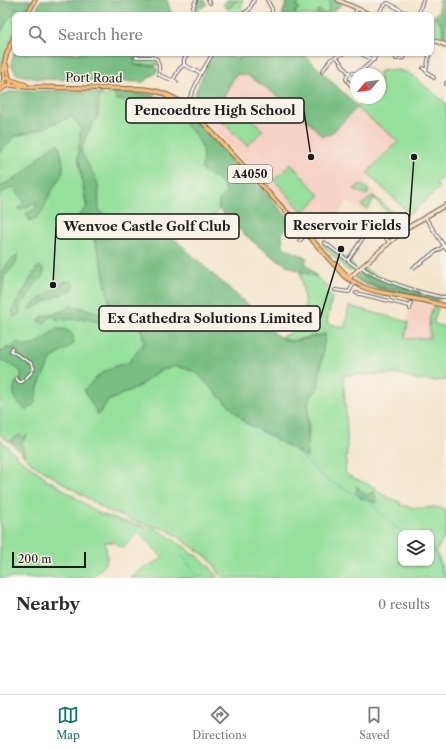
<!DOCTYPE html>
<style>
:root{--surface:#fff;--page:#f7f7f7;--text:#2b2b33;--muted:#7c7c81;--line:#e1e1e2;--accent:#0f766e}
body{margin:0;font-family:"Libre Caslon Text",serif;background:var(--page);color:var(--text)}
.controls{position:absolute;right:12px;bottom:12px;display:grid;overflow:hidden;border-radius:8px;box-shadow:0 1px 3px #0004}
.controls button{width:36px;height:36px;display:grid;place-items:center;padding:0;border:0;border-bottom:1px solid var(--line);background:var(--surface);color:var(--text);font:20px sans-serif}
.compass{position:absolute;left:350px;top:68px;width:36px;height:36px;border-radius:50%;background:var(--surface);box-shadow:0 1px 3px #0004;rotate:241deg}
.scale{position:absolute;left:12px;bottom:10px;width:74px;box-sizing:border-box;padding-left:4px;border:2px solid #1c1c1c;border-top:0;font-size:11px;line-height:14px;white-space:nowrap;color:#1c1c1c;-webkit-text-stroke:3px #f7f3e8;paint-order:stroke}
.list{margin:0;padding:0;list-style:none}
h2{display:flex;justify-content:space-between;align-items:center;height:52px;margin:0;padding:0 16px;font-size:17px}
h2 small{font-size:13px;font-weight:400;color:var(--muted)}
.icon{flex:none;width:22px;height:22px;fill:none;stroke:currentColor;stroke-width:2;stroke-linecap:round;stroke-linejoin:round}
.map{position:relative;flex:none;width:446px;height:578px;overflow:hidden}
.search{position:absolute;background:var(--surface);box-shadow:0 1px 3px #0004;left:12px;right:12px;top:12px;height:44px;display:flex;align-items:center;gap:10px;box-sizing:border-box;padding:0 14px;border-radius:8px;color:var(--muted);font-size:15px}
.sheet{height:116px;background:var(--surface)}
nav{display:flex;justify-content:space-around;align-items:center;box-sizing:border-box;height:56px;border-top:1px solid var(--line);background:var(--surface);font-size:11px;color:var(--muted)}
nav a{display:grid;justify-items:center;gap:2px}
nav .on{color:var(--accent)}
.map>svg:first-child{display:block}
</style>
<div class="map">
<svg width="446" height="578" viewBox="0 0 446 578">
<rect width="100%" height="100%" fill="#f7f3e8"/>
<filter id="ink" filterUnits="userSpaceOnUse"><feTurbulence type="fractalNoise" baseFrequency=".025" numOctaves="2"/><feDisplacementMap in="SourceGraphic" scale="8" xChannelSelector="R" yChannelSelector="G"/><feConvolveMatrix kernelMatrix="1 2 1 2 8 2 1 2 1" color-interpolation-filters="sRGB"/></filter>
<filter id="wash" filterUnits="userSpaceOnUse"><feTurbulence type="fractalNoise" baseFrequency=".012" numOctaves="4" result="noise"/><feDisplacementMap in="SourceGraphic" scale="16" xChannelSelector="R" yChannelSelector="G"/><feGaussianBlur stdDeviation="0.9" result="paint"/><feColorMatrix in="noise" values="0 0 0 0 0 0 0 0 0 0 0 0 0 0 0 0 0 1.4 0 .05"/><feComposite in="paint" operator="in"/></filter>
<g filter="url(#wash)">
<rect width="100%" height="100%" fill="#f5e5cd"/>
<path fill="#f6d1c5" d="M235,74L247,75L262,85L298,111L322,136L331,134L357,108L398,141L366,174L367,176L366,183L377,194L373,197L364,212L347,201L319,242L203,119L220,103Z
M411,301L433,306L429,322L431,338L404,339Z"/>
<path fill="#95e09b" stroke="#587e5c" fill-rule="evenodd" d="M30,0H33L25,15H15V31L6,47L1,74H0V32L2,31L7,20L15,12L16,8H18L20,11L25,10Z
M238,0H243L241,7L245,11L240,15H234L228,9Z
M298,0H331L328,12L325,14L317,11V15H293L299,8L297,7Z
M433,17C442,21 444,26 442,36L446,40V43L431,36Z
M133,58H153L158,65H135Z
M401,70V72H407L410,74L446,103V175L436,184L439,188L410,214L367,173L398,141L357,108L364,98H380V74H378L380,71Z
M113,91L156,98L178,116L177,119C187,125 198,136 202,147C205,153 202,163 202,170L220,181L227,192L219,200C219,204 219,207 218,210C213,222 196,229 185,222C181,220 178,217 175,214L162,229L157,227L149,237C129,235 114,221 98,210L99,194L81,152L85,138L98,114L99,95H101L102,94L100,92L102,93L103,97H106L108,92Z
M237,104L263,130L247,146L221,121Z
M72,116L81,127L78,157L89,223L103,269L109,302L124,321L142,330L144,343L128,363L116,366L98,415L108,401L139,386L159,371L176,366L196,372L245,422L309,437L308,401L318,387L325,334L290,341L281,337L293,332L302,318L305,304L300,271L317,277L328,287L325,290L332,297L327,323L345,328L349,306L408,322L405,339L430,338C430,327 427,316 434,307L438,308L433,323L446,328V380L433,381L411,379L401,374L343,375C345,407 350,440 345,472L349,476L376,488L375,490L385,496L400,502V505C408,506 416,509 424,508C431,507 439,506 446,511V535L436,551L446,578H222L215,566L207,557L168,530L137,522L108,511L34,465L24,456V451L21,443L23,438H13L10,442L0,435V152L16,136L41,129ZM401,533H431V563H401Z
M291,164L320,196L303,212L274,180Z
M359,185C364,185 366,187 369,192H367V195L354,189Z
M372,196L375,197L403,221L404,225L401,227L374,198L368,209L362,206V204L368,201Z
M321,244H325L354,265L355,269L350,271L347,270Z
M363,269L383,279L441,298V299L378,287L363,281L357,277Z
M355,276C366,290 420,296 438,300V301L437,302C410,295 380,294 355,279Z
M0,439L20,459L45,477L46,481L52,482L100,514L126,522L155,529L168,536L186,548L190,553L197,556L208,565L218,578H130L136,572L163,558L138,533L122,549L115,542H105C109,564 107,562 92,578H0Z"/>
<path fill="#78be83" stroke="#4a6d50" d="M0,0H30L25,10L22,12L18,8H16L15,12C11,17 4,21 4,28L0,32Z
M41,0H167L171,12L169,15H33Z
M198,0H204L207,4L196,11Z
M227,0H238L228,9L223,5Z
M287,0H298L297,7L299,9L295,11V15H282Z
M331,0H335L342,4L328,15H317V11L320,10L323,13L325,14L328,12Z
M439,0L446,1V40L442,38C443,28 444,22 433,17L439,12Z
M15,49V53H133L135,65L155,66L158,70L157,72L143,82L38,79L16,74L11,64Z
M215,53H225L238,59L243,53L246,55L248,53H302L358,107L331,134L322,136L298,111L262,85L247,75L236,74L220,103L203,119L190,106L191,103L208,63Z
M21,90L100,92L102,94L101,95H99L98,114L85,138L81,152L98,183L99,210C114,221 130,235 149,237L157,227L166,231C195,258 223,284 253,309C265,320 272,337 289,341C295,342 318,336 325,334L318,387L308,402L307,457L245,422L196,372L176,366L159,371L139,386L108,401L98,415L84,390L100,374L116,366L128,363L144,343L142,330L124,321L109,302L103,269L91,228C83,227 80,225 77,218L87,206L78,157L81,127L71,116L41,129L16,136L0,152V96L8,92Z
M113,92C136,91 158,94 178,105L179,104L190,113L206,129L249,179L263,190L291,221L282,234L283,247L307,258L305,262L317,277C309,274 301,272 293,268C268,257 237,229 219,209V200L227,192L220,181L202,170C202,163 204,153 202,147C198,136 187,125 177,119L178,116C173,115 162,107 156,104C143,99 129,101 116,100Z
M58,143C61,151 65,166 62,174C59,180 54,186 51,192C44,206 45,213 30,222L29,218L25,215L36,208L37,202L20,210L18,209L24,202L13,186L0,194V187L22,174L48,149Z
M18,254C18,264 10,270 4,277L3,290L0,298V276L7,264Z
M41,267L44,271L42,278C34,283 32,291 26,299C24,302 21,305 19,309L21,313L14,317L12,311L15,305L37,268Z
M363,273L393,286L415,290L420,293L421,295C409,295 364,285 361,274Z
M65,281L71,282L75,287L71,290L50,299L32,309H29L32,305Z
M71,305C84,309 109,312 115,327C100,321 81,317 65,320L62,318L59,320L52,316L49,318L44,324L38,321C44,311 62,316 71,305Z
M55,329H65L73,335L74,344L51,359L38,387L35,403L27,411C17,403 11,396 15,383H18L22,377L20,370L0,359V351L3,352L7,347L12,349L17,342C20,343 24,346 26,346C37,346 48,336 55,329Z
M27,434L24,440L21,443L24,451V456L10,442L13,438L21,435L24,438Z
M357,486L366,496L374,491L377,503L360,498L356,493Z"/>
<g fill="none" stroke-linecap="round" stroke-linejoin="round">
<path stroke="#41b2b8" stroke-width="1" d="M244,423L284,440L326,479L369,501L395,528L404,533
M431,549L434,551L444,578
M182,555L198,578
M134,574L136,578"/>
</g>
</g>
<g filter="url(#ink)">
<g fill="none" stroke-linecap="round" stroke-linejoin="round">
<defs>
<path id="street" d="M208,0L210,3
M267,0L272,9V15
M195,15L193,7L196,0
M242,15L249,10L254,0
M354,15L357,9
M378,15L383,6L388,3L410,15
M420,15V9L423,0
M361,54L374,60
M136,57H151L157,59L159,66V75L177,82
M337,57C340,61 344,68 348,72C356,78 375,60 377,53
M396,59L403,58L406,53
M184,65V59L189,53
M423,68L434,78
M426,71L429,56L428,53
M322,72L330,60L344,53
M349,72L346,79L355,91
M173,80L180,68L184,65L201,73
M446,84V83
M186,106L201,73L213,53
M367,214C377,221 381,233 389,242
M425,217L446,249
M299,241L307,234
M324,242L359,269
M348,260L363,238L362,234L350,222
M362,267C373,278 430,297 446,297
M413,268L444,246
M335,290L349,292L354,283
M356,293L410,306
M410,309L411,303
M12,348L11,351L31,363L34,368L31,373L22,382H19L16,378"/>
<path id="secondary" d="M338,0L372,15
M431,39L446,45
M349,278L405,229L446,205"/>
<path id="primary" d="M27,15L35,0
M6,64L9,78
M3 82a4 4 0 1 1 8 0a4 4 0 1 1-8 0Z
M4,79C2,63 8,49 15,35
M11,80L26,85
M9,85L26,87L144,89C163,91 178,98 192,111L307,234L345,277L363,287L375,291L426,301L446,306
M0,90L6,86
M166,96L185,106
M336,264L349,278"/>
</defs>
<use href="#street" stroke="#68625a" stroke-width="4"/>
<use href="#secondary" stroke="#68625a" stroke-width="5"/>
<use href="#primary" stroke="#68625a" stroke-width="5.5"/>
<use href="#street" stroke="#fff" stroke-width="2"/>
<use href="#secondary" stroke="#fee4c5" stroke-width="3"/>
<use href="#primary" stroke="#fdbc6f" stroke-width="3.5"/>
</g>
</g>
<g text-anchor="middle" stroke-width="3" stroke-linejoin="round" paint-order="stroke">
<rect fill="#f7f3e8" stroke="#5e5c59" stroke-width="1" x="228" y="165" width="44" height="18" rx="3"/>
<g font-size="11" font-weight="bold" fill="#1c1c1c">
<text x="250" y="178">A4050</text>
</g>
<g font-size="12" fill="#1c1c1c" stroke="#f7f3e8">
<text transform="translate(94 78) rotate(1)" y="4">Port Road</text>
</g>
</g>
<path fill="none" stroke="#1c1c1c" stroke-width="1.5" d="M311 157L304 111M414 157L409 225M53 285L56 227M341 249L320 319"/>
<g fill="#1c1c1c" stroke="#f7f3e8" stroke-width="1.5">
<circle cx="311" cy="157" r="4"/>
<circle cx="414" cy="157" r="4"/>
<circle cx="53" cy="285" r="4"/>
<circle cx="341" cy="249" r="4"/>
</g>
<g fill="#f7f3e8" stroke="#1c1c1c" stroke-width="1.5">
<rect x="126" y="98" width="178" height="25" rx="4"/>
<rect x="285" y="213" width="124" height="25" rx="4"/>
<rect x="56" y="214" width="183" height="25" rx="4"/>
<rect x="99" y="306" width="221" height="25" rx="4"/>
</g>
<g font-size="13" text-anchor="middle" font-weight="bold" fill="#1c1c1c">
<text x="215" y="115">Pencoedtre High School</text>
<text x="347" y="230">Reservoir Fields</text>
<text x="147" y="231">Wenvoe Castle Golf Club</text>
<text x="210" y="323">Ex Cathedra Solutions Limited</text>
</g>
</svg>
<div class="controls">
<button><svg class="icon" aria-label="layers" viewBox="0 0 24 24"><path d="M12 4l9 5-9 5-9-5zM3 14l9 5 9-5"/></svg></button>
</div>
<svg class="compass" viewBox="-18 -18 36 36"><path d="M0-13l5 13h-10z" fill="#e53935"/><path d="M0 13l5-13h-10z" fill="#7c7c81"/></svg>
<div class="scale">200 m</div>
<div class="search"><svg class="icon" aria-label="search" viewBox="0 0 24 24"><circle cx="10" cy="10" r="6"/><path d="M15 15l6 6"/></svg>Search here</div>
</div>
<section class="sheet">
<h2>Nearby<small>0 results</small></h2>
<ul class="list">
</ul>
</section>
<nav>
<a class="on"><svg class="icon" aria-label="map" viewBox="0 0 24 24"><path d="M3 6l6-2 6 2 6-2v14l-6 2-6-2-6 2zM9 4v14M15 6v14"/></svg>Map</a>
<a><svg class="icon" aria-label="directions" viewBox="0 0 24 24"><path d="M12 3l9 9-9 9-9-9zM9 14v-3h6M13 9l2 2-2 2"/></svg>Directions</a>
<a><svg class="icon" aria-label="saved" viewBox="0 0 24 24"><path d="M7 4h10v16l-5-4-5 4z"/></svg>Saved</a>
</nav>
